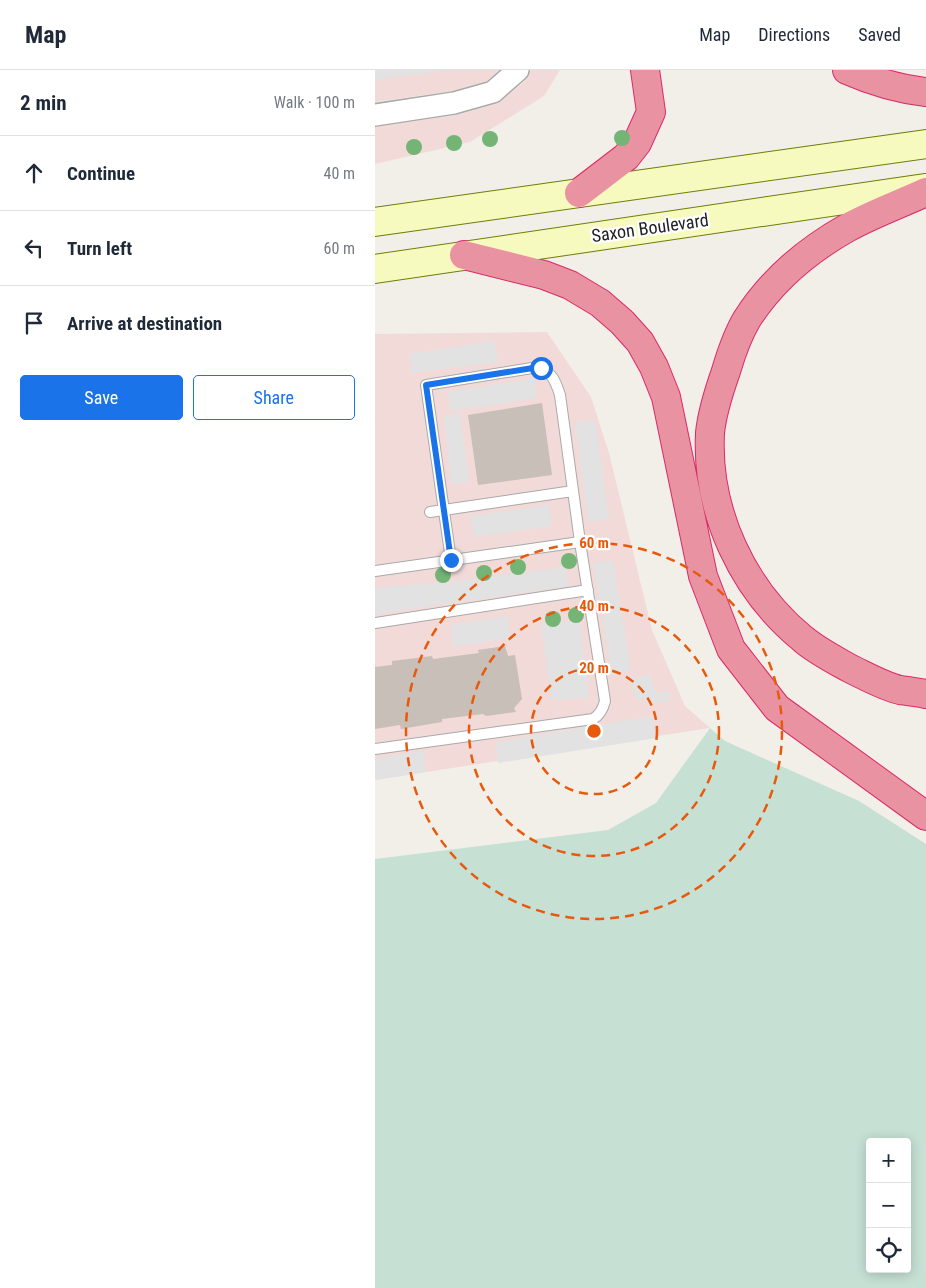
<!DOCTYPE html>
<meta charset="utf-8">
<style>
:root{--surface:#fff;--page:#f6f6f7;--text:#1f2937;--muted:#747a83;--line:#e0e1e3;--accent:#1a73e8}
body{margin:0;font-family:"Roboto Condensed",sans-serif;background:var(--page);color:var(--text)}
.controls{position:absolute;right:15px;bottom:15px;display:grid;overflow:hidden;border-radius:5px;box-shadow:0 2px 12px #0003}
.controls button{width:45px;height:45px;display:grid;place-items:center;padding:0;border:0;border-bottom:1px solid var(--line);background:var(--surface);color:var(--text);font:25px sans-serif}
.stop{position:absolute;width:15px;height:15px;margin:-11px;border:4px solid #1a73e8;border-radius:50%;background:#fff}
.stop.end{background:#1a73e8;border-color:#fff;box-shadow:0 1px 5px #0008}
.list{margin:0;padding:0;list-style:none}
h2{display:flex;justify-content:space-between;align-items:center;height:65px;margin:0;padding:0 20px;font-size:21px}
h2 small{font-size:16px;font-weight:400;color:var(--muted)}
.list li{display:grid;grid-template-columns:32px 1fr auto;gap:15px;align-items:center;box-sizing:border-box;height:75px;padding:0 20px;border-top:1px solid var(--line)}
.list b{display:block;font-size:19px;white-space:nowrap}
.list em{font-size:16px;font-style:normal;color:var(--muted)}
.actions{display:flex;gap:10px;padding:15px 20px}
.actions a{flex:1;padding:11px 0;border:1px solid var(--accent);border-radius:5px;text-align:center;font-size:18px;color:var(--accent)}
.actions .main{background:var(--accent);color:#fff}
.icon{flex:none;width:28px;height:28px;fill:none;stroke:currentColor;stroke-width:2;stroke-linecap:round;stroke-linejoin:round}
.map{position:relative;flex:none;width:551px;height:1218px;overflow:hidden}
header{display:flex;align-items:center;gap:30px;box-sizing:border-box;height:70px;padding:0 25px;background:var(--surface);border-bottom:1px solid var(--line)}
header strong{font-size:24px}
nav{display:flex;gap:28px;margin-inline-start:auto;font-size:18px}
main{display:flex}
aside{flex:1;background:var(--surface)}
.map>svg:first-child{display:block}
</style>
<header>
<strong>Map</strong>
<nav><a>Map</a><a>Directions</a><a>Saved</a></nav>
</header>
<main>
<aside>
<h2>2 min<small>Walk · 100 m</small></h2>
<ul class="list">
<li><svg class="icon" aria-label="ahead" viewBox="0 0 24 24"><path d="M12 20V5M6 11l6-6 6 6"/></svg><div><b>Continue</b></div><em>40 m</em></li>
<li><svg class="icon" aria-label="left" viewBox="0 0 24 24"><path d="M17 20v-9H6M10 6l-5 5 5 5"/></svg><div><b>Turn left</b></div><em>60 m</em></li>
<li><svg class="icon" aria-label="arrive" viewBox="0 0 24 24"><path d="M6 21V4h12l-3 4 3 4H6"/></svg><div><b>Arrive at destination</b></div></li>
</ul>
<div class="actions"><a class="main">Save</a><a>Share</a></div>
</aside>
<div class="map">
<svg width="551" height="1218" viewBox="0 0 551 1218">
<rect width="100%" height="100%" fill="#f2efe9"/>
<path fill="#f2dad9" d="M0,0H126L113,11L77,21L0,32Z
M156,0H185L169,26L95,72L0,94V57L81,45L121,34L149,12Z
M172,262L216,327L234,383L277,560L310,636L335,658L0,710V264Z"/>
<path fill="#c6e0d4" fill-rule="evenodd" d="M335,658L350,671L484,731L551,774V1218H0V789L233,760L281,733ZM495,1072H532V1199H495Z"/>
<path fill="#e2e2e2" d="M0,0H75L0,10Z
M119,271L123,292L37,303L34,284Z
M159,309L162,328L75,341L73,321Z
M85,343L94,412L76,414L69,346Z
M220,351L234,449L213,452L200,352Z
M174,435L177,456L99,467L96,446Z
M238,491L256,601L237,605L218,493Z
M191,497L194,516L0,544V520L8,517L76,512Z
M133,546L135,568L77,577L76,555Z
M204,549L214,628L177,630L166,555Z
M276,605L280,623L294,621L295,631L280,633L259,628L255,607Z
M278,646L281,668L123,693L121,672Z
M48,681L51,702L0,710V689Z"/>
<path fill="#c7bfb8" d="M167,333L177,405L103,415L93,345Z
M130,576L133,586L140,585L147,629L139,638L141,642L111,646L108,644L67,649V652L26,659L25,655L0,659V597L17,595V591L57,586L58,589L104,583L103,580Z"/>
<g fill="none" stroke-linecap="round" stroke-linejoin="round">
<defs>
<path id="lane" d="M55,442L198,421
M0,501L205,472
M0,553L213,520
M0,679L218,649C225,645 228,639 230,631L205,472L185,325C180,309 176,299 157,298L51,315L76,490"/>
<path id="street" d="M0,45L79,33L118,22L143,0"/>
<path id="secondary" d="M0,152L551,74
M0,199L550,118"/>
<path id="highway" d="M472,0C497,11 523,19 551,22
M551,122C525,134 497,144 472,158C433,180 397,210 372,249C363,264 356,284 351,301C344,321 337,342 335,363C331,442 368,520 428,569C442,581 460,590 476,599C491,606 508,616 525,620C533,621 542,622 551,624
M204,123L251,87L262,73L276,42L270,0
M89,185L169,205L195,215L225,233L247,252L265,272L279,297L291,327L328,506L356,579L402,638L551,746"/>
</defs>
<use href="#lane" stroke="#a9a9a9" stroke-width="12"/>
<use href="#street" stroke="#a9a9a9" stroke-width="24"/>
<use href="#secondary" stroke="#707d05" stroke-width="30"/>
<use href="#highway" stroke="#dc2a67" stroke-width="30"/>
<use href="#lane" stroke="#fff" stroke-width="10"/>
<use href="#street" stroke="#fff" stroke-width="21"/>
<use href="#secondary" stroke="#f7fabf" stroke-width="28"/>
<use href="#highway" stroke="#e892a2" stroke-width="28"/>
</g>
<g fill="#74b475">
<circle cx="247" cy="68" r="8"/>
<circle cx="115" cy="69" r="8"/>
<circle cx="79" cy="73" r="8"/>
<circle cx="39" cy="77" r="8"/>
<circle cx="194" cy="491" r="8"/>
<circle cx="143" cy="497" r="8"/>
<circle cx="109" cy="503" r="8"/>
<circle cx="68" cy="505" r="8"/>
<circle cx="201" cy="545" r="8"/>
<circle cx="178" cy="549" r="8"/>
</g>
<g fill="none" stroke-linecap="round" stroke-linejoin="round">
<path stroke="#1a73e8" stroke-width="6" d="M76,490L51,315L158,298H166"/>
</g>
<g fill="none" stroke="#e8590c" stroke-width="2.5" stroke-dasharray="9 6">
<circle cx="219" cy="661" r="63"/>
<circle cx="219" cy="661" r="125"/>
<circle cx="219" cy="661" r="188"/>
</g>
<g text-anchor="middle" stroke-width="4.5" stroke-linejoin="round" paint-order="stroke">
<g font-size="18" fill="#222" stroke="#fff">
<text transform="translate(275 158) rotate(-8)" y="6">Saxon Boulevard</text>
</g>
</g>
<circle cx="219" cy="661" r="8" fill="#e8590c" stroke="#fff" stroke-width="2.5"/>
<g font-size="15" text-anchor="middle" font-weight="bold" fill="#e8590c" stroke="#fff" stroke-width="4.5" stroke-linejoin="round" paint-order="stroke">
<text x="219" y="478">60 m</text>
<text x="219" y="541">40 m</text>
<text x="219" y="603">20 m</text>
</g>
</svg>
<div class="controls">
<button>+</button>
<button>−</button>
<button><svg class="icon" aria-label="locate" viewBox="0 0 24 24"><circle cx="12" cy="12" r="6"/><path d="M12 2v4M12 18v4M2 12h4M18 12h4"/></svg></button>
</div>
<div class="stop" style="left:166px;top:298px"></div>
<div class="stop end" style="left:76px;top:490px"></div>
</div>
</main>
